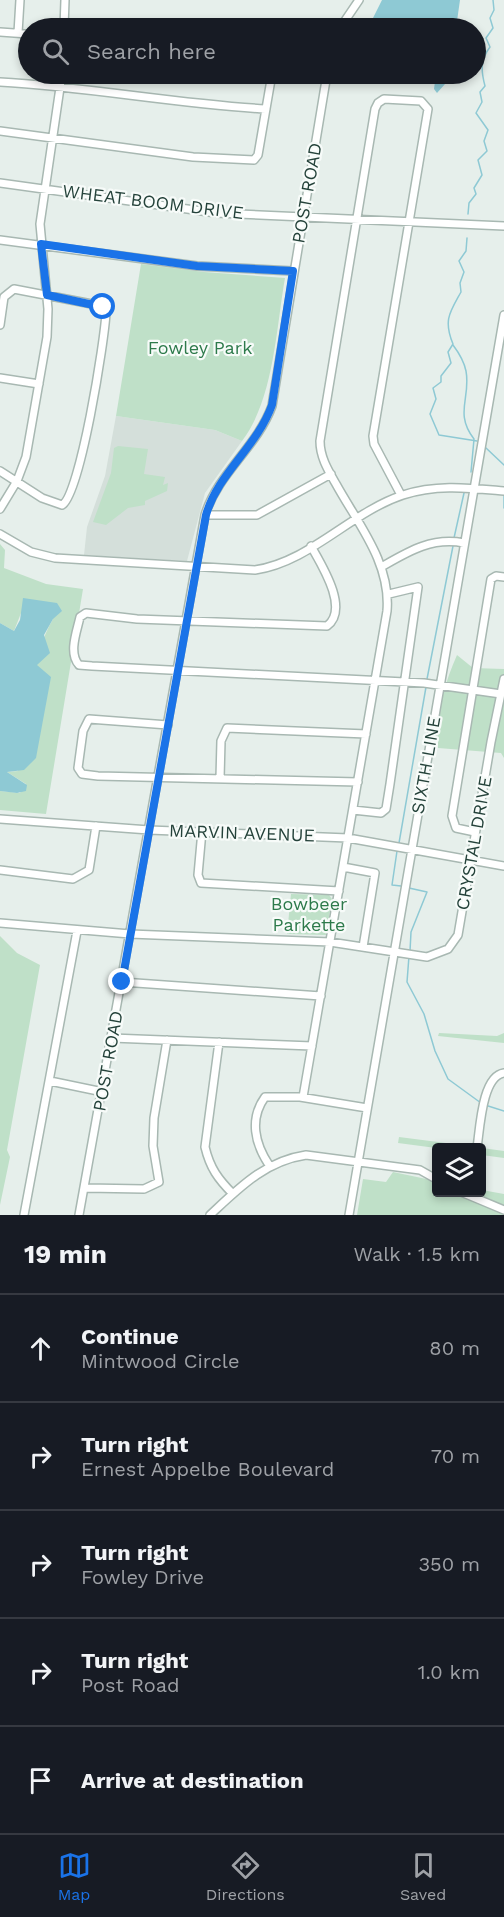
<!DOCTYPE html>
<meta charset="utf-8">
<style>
:root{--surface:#171b24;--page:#20242c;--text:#f1f3f6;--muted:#9ea1a6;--line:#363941;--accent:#1a73e8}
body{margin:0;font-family:"Work Sans",sans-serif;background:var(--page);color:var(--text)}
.controls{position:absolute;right:18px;bottom:18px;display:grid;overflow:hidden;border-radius:6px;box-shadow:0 3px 9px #0003}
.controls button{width:54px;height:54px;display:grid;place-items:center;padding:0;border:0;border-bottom:2px solid var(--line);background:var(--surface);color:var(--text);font:30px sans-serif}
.stop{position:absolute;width:18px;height:18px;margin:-14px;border:4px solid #1a73e8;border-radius:50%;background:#fff}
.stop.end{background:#1a73e8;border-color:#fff;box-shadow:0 2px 6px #0008}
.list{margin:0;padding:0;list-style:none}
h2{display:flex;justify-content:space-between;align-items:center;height:78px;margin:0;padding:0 24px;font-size:26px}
h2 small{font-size:20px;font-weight:400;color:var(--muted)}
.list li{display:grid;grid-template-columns:39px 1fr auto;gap:18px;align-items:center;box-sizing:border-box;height:108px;padding:0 24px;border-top:2px solid var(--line)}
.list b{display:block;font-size:22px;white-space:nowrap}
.list p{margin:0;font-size:20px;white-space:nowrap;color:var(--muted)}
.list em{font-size:20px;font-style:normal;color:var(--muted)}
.icon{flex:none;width:33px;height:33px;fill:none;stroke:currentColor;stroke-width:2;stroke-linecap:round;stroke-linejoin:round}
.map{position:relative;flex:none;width:504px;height:1215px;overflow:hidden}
.search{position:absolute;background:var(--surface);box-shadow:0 3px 9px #0003;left:18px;right:18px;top:18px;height:66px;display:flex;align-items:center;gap:15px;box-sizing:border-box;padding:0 21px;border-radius:33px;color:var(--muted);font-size:22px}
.sheet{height:618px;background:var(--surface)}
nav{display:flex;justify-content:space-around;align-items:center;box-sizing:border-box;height:84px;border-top:2px solid var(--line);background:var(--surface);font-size:16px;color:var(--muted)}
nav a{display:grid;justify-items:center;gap:3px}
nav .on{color:var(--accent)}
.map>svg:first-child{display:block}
</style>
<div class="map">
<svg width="504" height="1215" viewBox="0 0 504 1215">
<rect width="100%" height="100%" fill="#e6efeb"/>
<path fill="#d4dfda" d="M116,416L215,430L242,441L205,493L187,561L84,555L87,527L105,476Z"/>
<path fill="#bfe0c8" d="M141,264L204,272L285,278C276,329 274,399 242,441L215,430L116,416Z
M118,446L148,449L144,474L165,477L163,485L168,483L167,491L145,501V505L128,508L106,525L93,522L111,473L114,448Z
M0,544L5,550L4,568L46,584L83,589L46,814L0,810V791L20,793L26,784L7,772L18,771C27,724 29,660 53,619L21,613L14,631L0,623Z
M457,655L473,668L504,669V758L501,753L438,748C435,715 444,685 457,655Z
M291,894L329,895L332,899L326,935L287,934Z
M0,936L17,953L40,965L7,1150L10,1157L0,1205Z
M439,1033L497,1036L504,1033V1043L438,1036Z
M399,1137L477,1147L436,1148L398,1143Z
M482,1148L504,1151V1158L482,1155Z
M393,1172L436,1181V1192H482V1190L504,1194V1215H357L363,1179L386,1182Z"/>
<path fill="#8ec9d4" d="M382,0H460L456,28H368Z
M436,74H447L445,84L437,93L434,89Z
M23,598L57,603L62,611L53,619L44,635L50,653L37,665L51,677L36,758L24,770L7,772L27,785L26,791L17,793L0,791V623L14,631L20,620Z"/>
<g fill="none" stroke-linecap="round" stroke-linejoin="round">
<path stroke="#8ec9d4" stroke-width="1.5" d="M468,214L469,203L476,194L474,188L482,175L478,160L487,151L484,141L488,130L476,113L482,102L480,92L485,86C481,71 480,60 490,47L486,38L493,28L490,18L494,10L493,0
M467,238L466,251L459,261L464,272L460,283L461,292C450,312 443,320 453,344L448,352L451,363L441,376V382L433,388L436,399L430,414L439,435L477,441
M453,345C459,353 464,361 466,371C471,398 454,413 474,439L471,472
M486,448L504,465
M504,495V508
M454,538L464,493
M427,679L453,546
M399,843L426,687
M397,851L392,885L401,886
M409,888L427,892L411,932L410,951
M409,956L407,982L424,1014L435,1051L448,1079L481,1103
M485,1105L504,1111"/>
<defs>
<path id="minor" d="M64,28L65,0
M340,28L359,0
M0,32L28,34
M18,33L20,0
M0,82C89,87 177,104 266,109
M0,131L193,157L254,160L258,155L272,74
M0,183L216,213L504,226
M0,240L197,266L293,271
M0,325L4,297L14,289L97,305L103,307L106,312C105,339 80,496 62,505L42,498L0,471
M0,378L39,384
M0,509L17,481L26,457L47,337L48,309L40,224L62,74
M205,515H257L331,474
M0,534L31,552L55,558L255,570C310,562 351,512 403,495C437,484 469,488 504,491
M311,546C321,564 350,609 327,626L137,619L86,613L80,617C77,631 68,653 79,665L92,666L424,683L501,694
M383,566C409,551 432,537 464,543
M168,725L89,719L83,731L78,768L82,774L98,776L358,782
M220,778L221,741L227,728L366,734
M353,810L381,813L386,809L390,784L418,587L389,594
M0,819L149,830L348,838L504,866
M202,831L198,875L201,883L339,891
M475,832L456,828L452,816L491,579L496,576L504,577
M343,867L375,873L363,947
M0,870L73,879L89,870L96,826
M0,923L130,934L330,942L427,957L448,949L458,935L491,742L504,679
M122,982L321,996
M112,1038L312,1046
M219,1042L205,1147C210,1168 218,1179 233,1194
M50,1081L103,1092
M303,1097L387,611C391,563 358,524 336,484C328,470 320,457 320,441L375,109L378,103L384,99L421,101L428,109L373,436L374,444L401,495
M477,1148C480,1128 482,1076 504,1073
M269,1165C255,1144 249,1119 265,1097H300L367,1108
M86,1188L144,1189L159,1182L153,1146L154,1118L167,1040
M461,1192L504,1210
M24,1215L77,931
M79,1215L205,515C218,473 257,447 272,406L327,74
M210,1215C239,1188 265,1161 306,1155L420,1170L436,1179
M349,1215L504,315"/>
</defs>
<use href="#minor" stroke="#a8b8b2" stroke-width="10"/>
<use href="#minor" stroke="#fff" stroke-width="7"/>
</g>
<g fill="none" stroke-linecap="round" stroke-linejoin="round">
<path stroke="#1a73e8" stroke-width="8" d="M103,307L47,295L41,244L197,266L293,271L272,405C257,447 218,473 206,515L122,982"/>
</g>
<g text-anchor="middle" stroke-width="4.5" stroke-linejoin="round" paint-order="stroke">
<g font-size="18" fill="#24423a" stroke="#f7fbf9">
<text transform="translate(307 193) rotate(-80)" y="6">POST ROAD</text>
<text transform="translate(153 202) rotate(7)" y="6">WHEAT BOOM DRIVE</text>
<text transform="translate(426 765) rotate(-80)" y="6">SIXTH LINE</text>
<text transform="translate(242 833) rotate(2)" y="6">MARVIN AVENUE</text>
<text transform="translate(474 843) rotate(-80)" y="6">CRYSTAL DRIVE</text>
<text transform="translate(108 1061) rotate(-80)" y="6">POST ROAD</text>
</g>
<g font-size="18" fill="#2d7a4b" stroke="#f7fbf9">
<text x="200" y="354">Fowley Park</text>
<text x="309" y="910">Bowbeer<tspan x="309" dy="21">Parkette</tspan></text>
</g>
</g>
</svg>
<div class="controls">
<button><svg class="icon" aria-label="layers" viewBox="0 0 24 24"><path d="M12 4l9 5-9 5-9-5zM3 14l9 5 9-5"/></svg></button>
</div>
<div class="stop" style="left:103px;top:307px"></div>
<div class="stop end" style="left:122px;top:982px"></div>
<div class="search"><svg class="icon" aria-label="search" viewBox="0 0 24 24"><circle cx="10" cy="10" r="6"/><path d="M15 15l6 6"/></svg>Search here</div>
</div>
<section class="sheet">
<h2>19 min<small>Walk · 1.5 km</small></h2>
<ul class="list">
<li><svg class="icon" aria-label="ahead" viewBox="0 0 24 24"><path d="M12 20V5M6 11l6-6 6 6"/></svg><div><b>Continue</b><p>Mintwood Circle</p></div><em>80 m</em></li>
<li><svg class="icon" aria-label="right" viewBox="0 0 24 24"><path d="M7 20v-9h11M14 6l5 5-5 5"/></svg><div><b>Turn right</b><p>Ernest Appelbe Boulevard</p></div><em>70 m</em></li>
<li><svg class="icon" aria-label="right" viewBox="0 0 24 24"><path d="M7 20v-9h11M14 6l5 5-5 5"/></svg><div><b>Turn right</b><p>Fowley Drive</p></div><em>350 m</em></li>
<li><svg class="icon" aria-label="right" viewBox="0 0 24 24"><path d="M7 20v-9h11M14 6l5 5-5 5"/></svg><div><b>Turn right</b><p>Post Road</p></div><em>1.0 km</em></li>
<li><svg class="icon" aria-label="arrive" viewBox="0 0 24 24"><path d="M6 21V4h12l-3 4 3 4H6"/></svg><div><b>Arrive at destination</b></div></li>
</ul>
</section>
<nav>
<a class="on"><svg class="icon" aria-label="map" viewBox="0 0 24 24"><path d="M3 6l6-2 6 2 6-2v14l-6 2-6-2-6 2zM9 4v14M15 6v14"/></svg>Map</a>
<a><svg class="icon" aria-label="directions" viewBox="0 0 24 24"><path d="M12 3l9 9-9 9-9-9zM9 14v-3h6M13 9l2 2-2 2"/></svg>Directions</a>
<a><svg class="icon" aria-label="saved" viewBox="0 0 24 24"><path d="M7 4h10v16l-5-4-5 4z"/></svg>Saved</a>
</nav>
